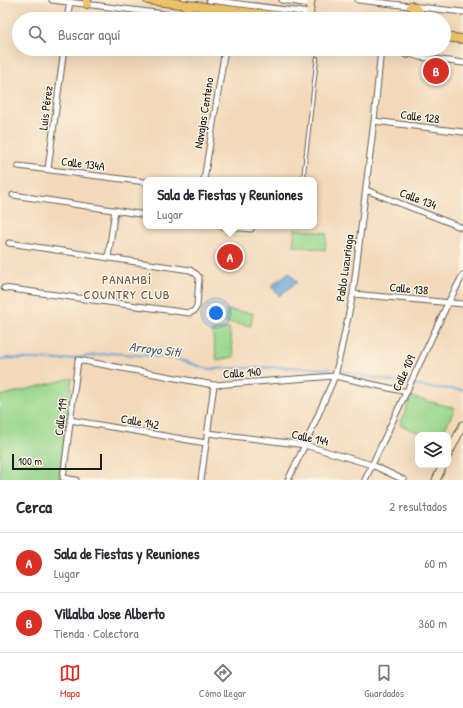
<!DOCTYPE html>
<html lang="es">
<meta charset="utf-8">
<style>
:root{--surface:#fff;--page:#f7f7f7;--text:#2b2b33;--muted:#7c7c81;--line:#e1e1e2;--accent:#d93025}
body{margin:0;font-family:"Patrick Hand",sans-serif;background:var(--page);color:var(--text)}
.controls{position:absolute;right:12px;bottom:12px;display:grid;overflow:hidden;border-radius:8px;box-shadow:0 4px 16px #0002}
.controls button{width:36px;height:36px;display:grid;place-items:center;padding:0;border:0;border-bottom:1px solid var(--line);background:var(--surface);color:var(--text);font:20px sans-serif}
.scale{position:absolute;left:12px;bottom:10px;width:90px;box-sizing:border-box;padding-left:4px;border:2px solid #1c1c1c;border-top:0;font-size:11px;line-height:14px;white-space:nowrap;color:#1c1c1c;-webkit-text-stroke:3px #fcf5e5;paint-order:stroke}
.you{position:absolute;left:216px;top:313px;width:14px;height:14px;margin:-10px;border:3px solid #fff;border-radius:50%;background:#1a73e8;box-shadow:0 0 0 6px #1a73e833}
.badge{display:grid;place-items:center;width:26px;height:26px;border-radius:50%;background:var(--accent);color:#fff;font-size:13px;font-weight:700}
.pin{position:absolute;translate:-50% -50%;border:2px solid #fff;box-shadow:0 1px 4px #0006}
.popup{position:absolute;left:143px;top:177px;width:174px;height:52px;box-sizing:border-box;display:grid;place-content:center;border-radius:8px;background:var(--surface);filter:drop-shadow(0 1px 3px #0005);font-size:13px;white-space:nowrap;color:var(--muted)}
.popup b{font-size:15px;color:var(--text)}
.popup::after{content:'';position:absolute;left:50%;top:100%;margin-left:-8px;border:8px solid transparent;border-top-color:var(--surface)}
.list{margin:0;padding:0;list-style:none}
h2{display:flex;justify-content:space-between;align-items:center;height:52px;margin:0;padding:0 16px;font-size:17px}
h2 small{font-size:13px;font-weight:400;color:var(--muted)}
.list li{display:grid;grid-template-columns:26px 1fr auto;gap:12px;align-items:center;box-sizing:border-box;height:60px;padding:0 16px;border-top:1px solid var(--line)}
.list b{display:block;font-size:15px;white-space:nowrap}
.list p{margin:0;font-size:13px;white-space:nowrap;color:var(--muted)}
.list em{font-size:13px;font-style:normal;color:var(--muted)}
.icon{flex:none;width:22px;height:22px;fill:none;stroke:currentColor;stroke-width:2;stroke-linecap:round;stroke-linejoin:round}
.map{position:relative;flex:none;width:463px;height:480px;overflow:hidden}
.search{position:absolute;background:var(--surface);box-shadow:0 4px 16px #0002;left:12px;right:12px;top:12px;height:44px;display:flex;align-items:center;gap:10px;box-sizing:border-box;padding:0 14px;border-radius:22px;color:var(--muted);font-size:15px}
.sheet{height:172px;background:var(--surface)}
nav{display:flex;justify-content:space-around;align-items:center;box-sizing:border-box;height:56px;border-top:1px solid var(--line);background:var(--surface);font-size:11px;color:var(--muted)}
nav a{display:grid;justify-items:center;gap:2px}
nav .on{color:var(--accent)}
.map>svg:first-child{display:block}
</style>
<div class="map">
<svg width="463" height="480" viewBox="0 0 463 480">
<rect width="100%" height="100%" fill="#fcf5e5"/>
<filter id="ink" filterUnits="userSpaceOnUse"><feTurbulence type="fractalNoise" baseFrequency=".025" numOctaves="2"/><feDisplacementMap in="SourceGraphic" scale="8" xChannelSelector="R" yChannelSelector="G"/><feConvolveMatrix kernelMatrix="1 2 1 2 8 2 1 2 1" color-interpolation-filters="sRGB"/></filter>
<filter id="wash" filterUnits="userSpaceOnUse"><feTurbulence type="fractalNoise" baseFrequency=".012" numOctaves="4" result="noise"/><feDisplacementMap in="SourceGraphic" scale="16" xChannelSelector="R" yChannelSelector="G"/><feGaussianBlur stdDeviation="0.9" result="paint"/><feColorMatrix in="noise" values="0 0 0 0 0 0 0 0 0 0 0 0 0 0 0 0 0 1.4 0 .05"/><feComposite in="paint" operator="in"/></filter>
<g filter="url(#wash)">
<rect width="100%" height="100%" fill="#f3d9ba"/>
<path fill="#98d78d" stroke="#5a7a54" d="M295,229L327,233L325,250L293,246Z
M227,310L253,313L251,326L225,322Z
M229,328L234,357L217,360L212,331Z
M72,378L59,480H0V396Z
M411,397L455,408L442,435H425L400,425Z"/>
<path fill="#699fd6" stroke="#425e79" d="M289,272L297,282L279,296L271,286Z"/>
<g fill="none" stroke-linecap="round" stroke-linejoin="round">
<path stroke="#699fd6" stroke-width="2" d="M0,360L5,358L60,360L112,353L174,358L208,369L284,367L331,369
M341,371L405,384
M415,385L426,387L463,390"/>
</g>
</g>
<g filter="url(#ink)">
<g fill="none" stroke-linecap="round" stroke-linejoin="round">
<defs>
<path id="service" d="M303,180L317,58"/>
<path id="minor" d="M52,0L205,19
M209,0L310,13
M282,0L311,4
M358,0L463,12
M67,19L70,2
M394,49L420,57L463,63
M374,121L463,132
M18,166L146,182
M48,169L64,49
M204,180L225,49
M366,190L463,228
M13,195L146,215
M221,226L251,229
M108,258L115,210
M4,288L189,313L194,311L197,306L199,277L196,274L190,270L9,243
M353,294L463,304
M70,420L206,443
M208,433L305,445L372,465L404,480
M76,480L63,478L78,360L214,385L335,376L407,392
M201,480L214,385
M288,480L305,445L335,376L339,359L353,294L374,121L381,49
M365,480L448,303L463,275"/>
<path id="secondary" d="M309,19L311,0
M448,455L463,425
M436,480L443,465"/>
<path id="trunk" d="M148,0L300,19
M87,4V0
M411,6L416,9L425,19
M186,17L188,5
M444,37L463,39
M401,49L407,54"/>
</defs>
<use href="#service" stroke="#675e53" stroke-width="4.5"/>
<use href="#minor" stroke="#675e53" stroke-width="7"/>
<use href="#secondary" stroke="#675e53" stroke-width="9"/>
<use href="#trunk" stroke="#675e53" stroke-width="10"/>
<use href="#service" stroke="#fff" stroke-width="2.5"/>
<use href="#minor" stroke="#fff" stroke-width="5"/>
<use href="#secondary" stroke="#f8e7c3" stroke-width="7"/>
<use href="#trunk" stroke="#eec469" stroke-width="8"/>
</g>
</g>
<g text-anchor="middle" stroke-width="3" stroke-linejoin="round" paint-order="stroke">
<g font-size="12" fill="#1c1c1c" stroke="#fcf5e5">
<text transform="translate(46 108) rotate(-83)" y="4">Luis Pérez</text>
<text transform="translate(204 113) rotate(-81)" y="4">Navajas Centeno</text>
<text transform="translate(420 117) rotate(7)" y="4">Calle 128</text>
<text transform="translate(83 164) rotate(7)" y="4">Calle 134A</text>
<text transform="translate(418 199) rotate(21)" y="4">Calle 134</text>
<text transform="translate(345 268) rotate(-82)" y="4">Pablo Luzuriaga</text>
<text transform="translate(409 289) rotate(5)" y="4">Calle 138</text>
<text transform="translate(242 373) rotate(-4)" y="4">Calle 140</text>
<text transform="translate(404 373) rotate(-65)" y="4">Calle 109</text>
<text transform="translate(61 417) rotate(-83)" y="4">Calle 119</text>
<text transform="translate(140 422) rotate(10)" y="4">Calle 142</text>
<text transform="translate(310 438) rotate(12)" y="4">Calle 144</text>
</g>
<g font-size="13" letter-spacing="1" fill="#625140" stroke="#fcf5e5">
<text x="127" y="284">PANAMBÍ<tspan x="127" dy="15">COUNTRY CLUB</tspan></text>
</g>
<g font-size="13" font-style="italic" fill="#3f5770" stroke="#fcf5e5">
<text transform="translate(155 349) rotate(7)" y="5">Arroyo Sití</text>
</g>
</g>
</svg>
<div class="controls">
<button><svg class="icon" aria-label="layers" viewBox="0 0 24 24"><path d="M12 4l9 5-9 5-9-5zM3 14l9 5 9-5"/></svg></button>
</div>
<div class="scale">100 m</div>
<div class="you"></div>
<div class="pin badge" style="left:230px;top:257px">A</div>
<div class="popup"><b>Sala de Fiestas y Reuniones</b>Lugar</div>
<div class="pin badge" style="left:436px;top:71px">B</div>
<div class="search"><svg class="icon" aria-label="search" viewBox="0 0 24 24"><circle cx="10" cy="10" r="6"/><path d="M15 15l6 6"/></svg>Buscar aquí</div>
</div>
<section class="sheet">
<h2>Cerca<small>2 resultados</small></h2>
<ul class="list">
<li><span class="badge">A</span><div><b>Sala de Fiestas y Reuniones</b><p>Lugar</p></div><em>60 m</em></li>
<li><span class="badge">B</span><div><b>Villalba Jose Alberto</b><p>Tienda · Colectora</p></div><em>360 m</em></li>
</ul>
</section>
<nav>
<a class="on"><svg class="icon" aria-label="map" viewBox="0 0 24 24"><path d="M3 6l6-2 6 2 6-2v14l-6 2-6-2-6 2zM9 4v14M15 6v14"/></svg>Mapa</a>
<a><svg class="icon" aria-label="directions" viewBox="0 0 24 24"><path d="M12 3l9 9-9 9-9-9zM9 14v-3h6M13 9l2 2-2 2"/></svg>Cómo llegar</a>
<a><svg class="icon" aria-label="saved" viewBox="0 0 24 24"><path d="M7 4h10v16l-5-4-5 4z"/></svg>Guardados</a>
</nav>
